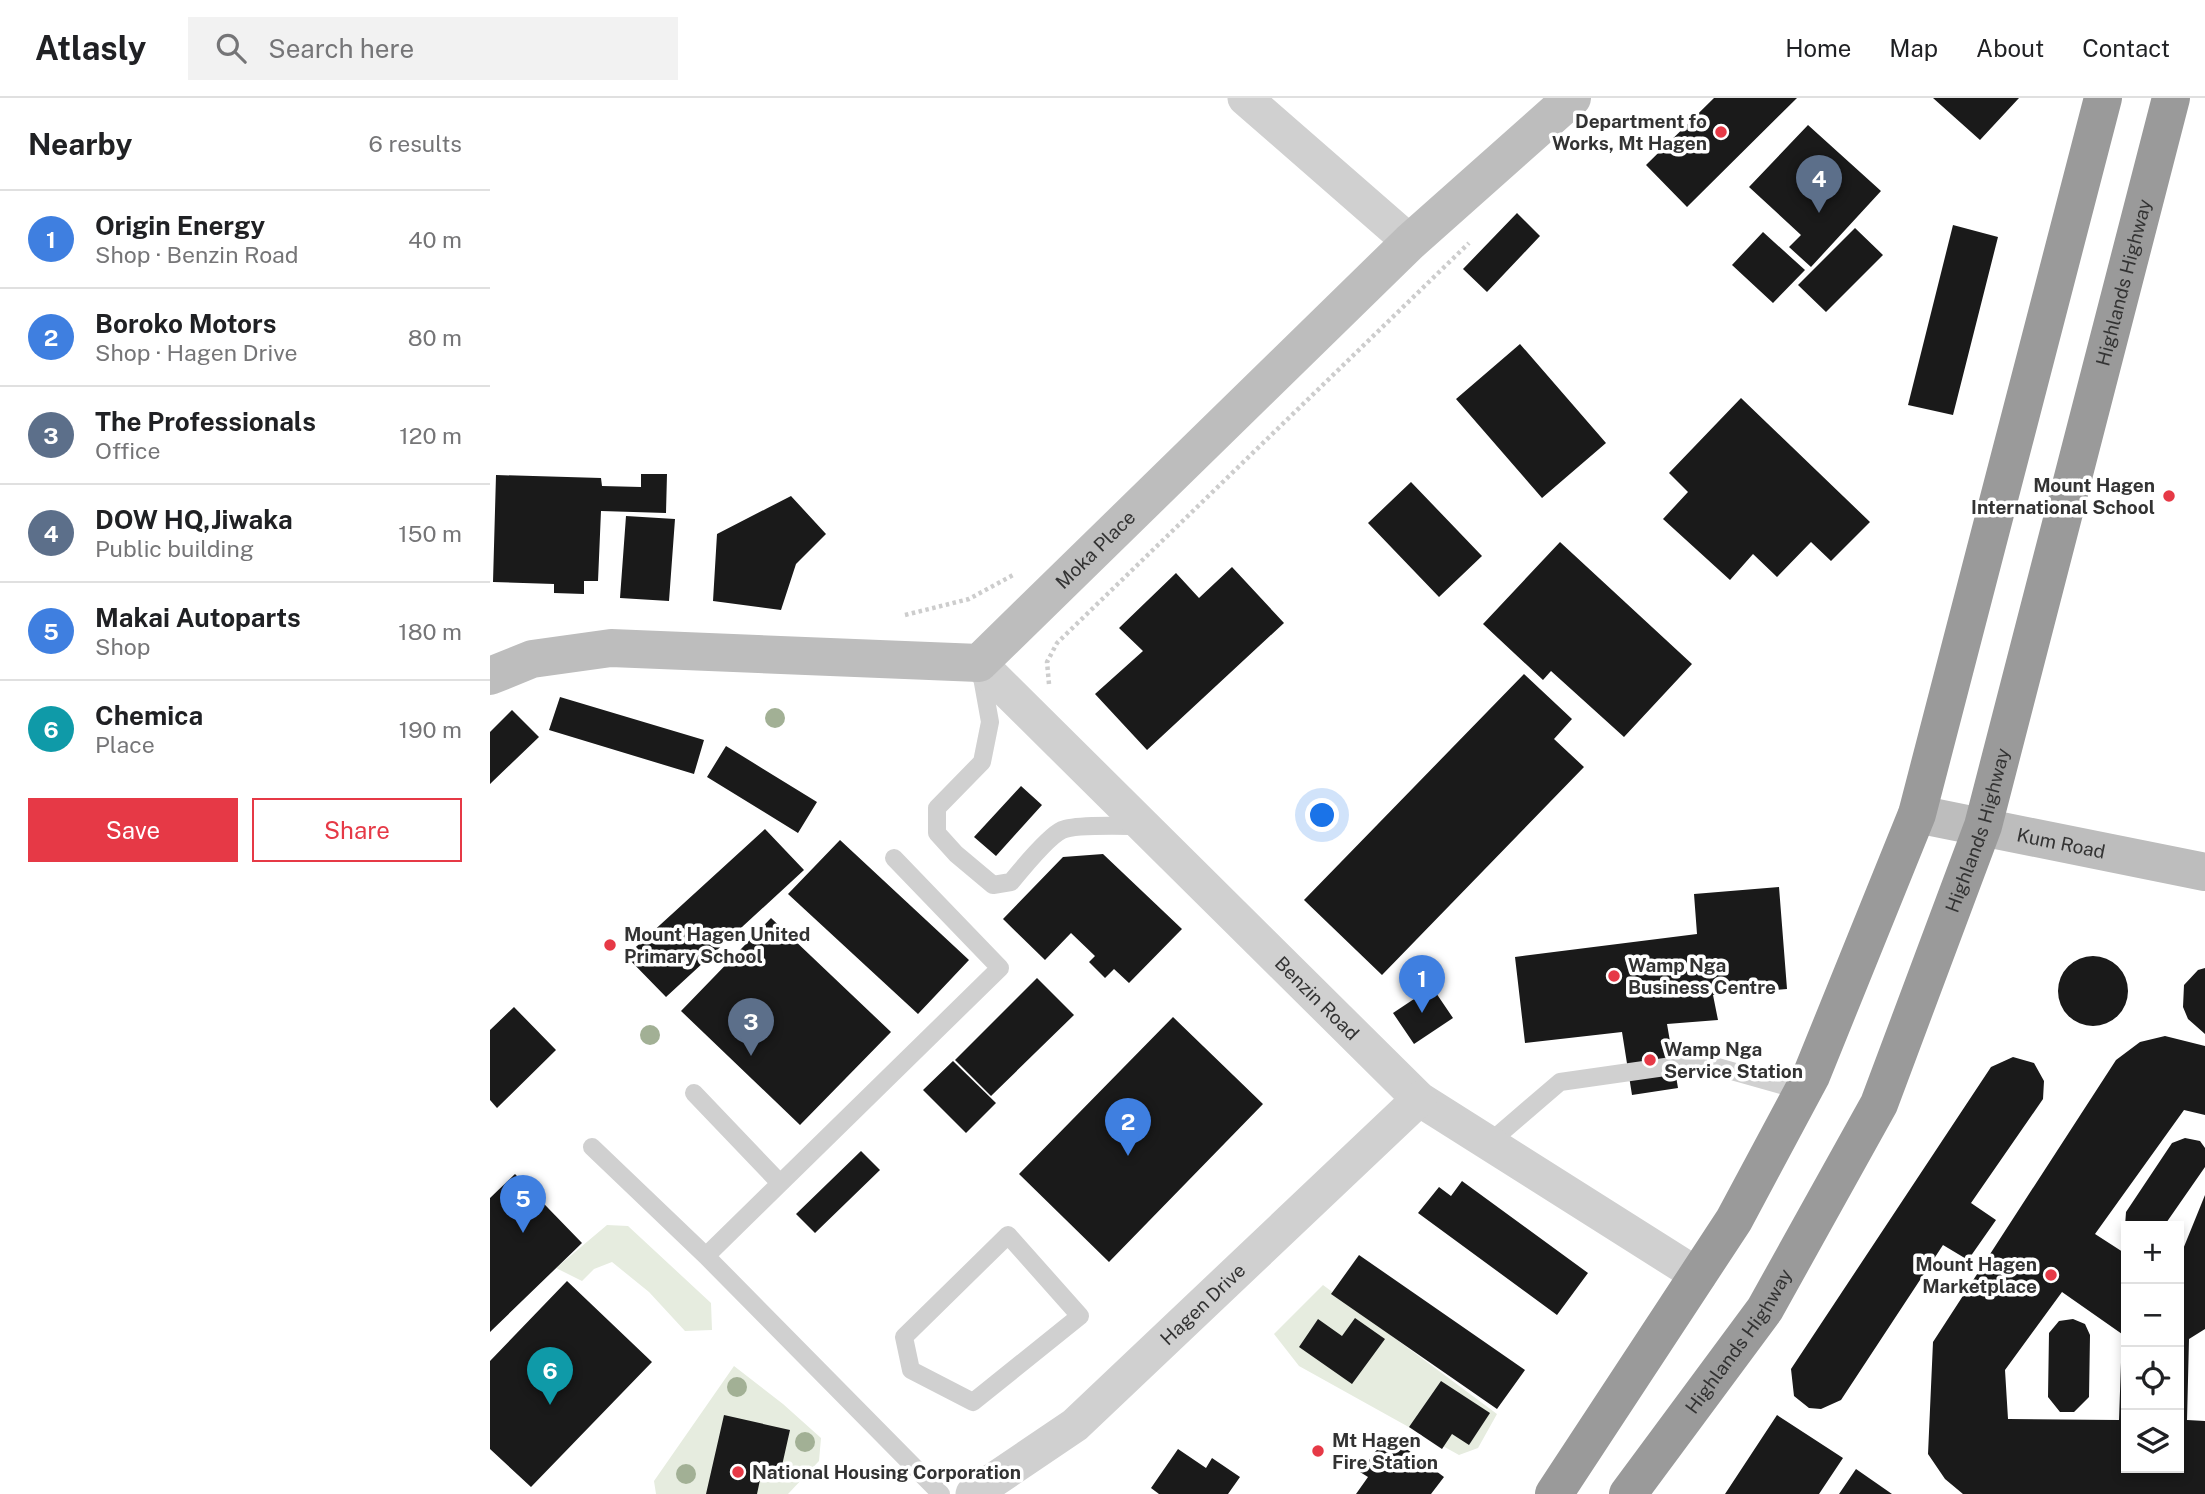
<!DOCTYPE html>
<meta charset="utf-8">
<style>
:root{--surface:#fff;--page:#f2f2f2;--text:#202124;--muted:#757577;--line:#e0e0e0;--accent:#e63946}
body{margin:0;font-family:"Public Sans",sans-serif;background:var(--page);color:var(--text)}
.controls{position:absolute;right:21px;bottom:21px;display:grid;overflow:hidden;border-radius:0px;box-shadow:0 4px 10px #0003}
.controls button{width:63px;height:63px;display:grid;place-items:center;padding:0;border:0;border-bottom:2px solid var(--line);background:var(--surface);color:var(--text);font:35px sans-serif}
.you{position:absolute;left:833px;top:718px;width:24px;height:24px;margin:-18px;border:5px solid #fff;border-radius:50%;background:#1a73e8;box-shadow:0 0 0 10px #1a73e833}
.badge{display:grid;place-items:center;width:46px;height:46px;border-radius:50%;background:var(--accent);color:#fff;font-size:23px;font-weight:700}
.pin{position:absolute;translate:-50% -58px;filter:drop-shadow(0 2px 4px #0008)}
.pin::after{content:'';position:absolute;top:37px;width:24px;height:21px;background:inherit;clip-path:polygon(0 0,100% 0,50% 100%)}
.list{margin:0;padding:0;list-style:none}
h2{display:flex;justify-content:space-between;align-items:center;height:91px;margin:0;padding:0 28px;font-size:30px}
h2 small{font-size:23px;font-weight:400;color:var(--muted)}
.list li{display:grid;grid-template-columns:46px 1fr auto;gap:21px;align-items:center;box-sizing:border-box;height:98px;padding:0 28px;border-top:2px solid var(--line)}
.list b{display:block;font-size:26px;white-space:nowrap}
.list p{margin:0;font-size:23px;white-space:nowrap;color:var(--muted)}
.list em{font-size:23px;font-style:normal;color:var(--muted)}
.actions{display:flex;gap:14px;padding:21px 28px}
.actions a{flex:1;padding:16px 0;border:2px solid var(--accent);border-radius:0px;text-align:center;font-size:24px;color:var(--accent)}
.actions .main{background:var(--accent);color:#fff}
.icon{flex:none;width:38px;height:38px;fill:none;stroke:currentColor;stroke-width:2;stroke-linecap:round;stroke-linejoin:round}
.map{position:relative;flex:none;width:1715px;height:1396px;overflow:hidden}
header{display:flex;align-items:center;gap:42px;box-sizing:border-box;height:98px;padding:0 35px;background:var(--surface);border-bottom:2px solid var(--line)}
header strong{font-size:33px}
nav{display:flex;gap:38px;margin-inline-start:auto;font-size:24px}
.search{width:490px;height:63px;background:var(--page);display:flex;align-items:center;gap:18px;box-sizing:border-box;padding:0 24px;border-radius:0px;color:var(--muted);font-size:26px}
main{display:flex}
aside{flex:1;background:var(--surface)}
.map>svg:first-child{display:block}
</style>
<header>
<strong>Atlasly</strong>
<div class="search"><svg class="icon" aria-label="search" viewBox="0 0 24 24"><circle cx="10" cy="10" r="6"/><path d="M15 15l6 6"/></svg>Search here</div>
<nav><a>Home</a><a>Map</a><a>About</a><a>Contact</a></nav>
</header>
<main>
<aside>
<h2>Nearby<small>6 results</small></h2>
<ul class="list">
<li><span class="badge" style="background:#3f7fe0">1</span><div><b>Origin Energy</b><p>Shop · Benzin Road</p></div><em>40 m</em></li>
<li><span class="badge" style="background:#3f7fe0">2</span><div><b>Boroko Motors</b><p>Shop · Hagen Drive</p></div><em>80 m</em></li>
<li><span class="badge" style="background:#5c6f8a">3</span><div><b>The Professionals</b><p>Office</p></div><em>120 m</em></li>
<li><span class="badge" style="background:#5c6f8a">4</span><div><b>DOW HQ,Jiwaka</b><p>Public building</p></div><em>150 m</em></li>
<li><span class="badge" style="background:#3f7fe0">5</span><div><b>Makai Autoparts</b><p>Shop</p></div><em>180 m</em></li>
<li><span class="badge" style="background:#0f9aa8">6</span><div><b>Chemica</b><p>Place</p></div><em>190 m</em></li>
</ul>
<div class="actions"><a class="main">Save</a><a>Share</a></div>
</aside>
<div class="map">
<svg width="1715" height="1396" viewBox="0 0 1715 1396">
<rect width="100%" height="100%" fill="#fff"/>
<path fill="#e6ecdf" d="M117,1127L138,1128L221,1205L222,1232L195,1233L159,1194L122,1164L104,1171L92,1183L66,1170Z
M833,1187L1007,1316L988,1350L969,1357L809,1268L784,1236Z
M244,1268L293,1306L331,1340L329,1363L298,1396H166L164,1383Z"/>
<path fill="#1a1a1a" fill-rule="evenodd" d="M1224,0H1307L1197,109L1156,67Z
M1443,0H1529L1490,42Z
M1318,27L1391,93L1321,169L1299,149L1311,137L1259,89Z
M1027,115L1050,138L997,194L973,171Z
M1463,127L1508,139L1463,317L1418,307Z
M1365,130L1393,157L1336,214L1308,187Z
M1273,134L1315,172L1283,205L1242,167Z
M1030,246L1116,345L1052,400L966,301Z
M1251,300L1380,424L1341,463L1321,444L1287,479L1263,456L1240,482L1173,421L1198,394L1179,375Z
M151,376H177L176,415L111,413L108,483H94V496L64,495V486L3,484L6,377L111,380L112,388L151,389Z
M921,384L992,458L949,499L878,425Z
M301,398L336,436L306,466L291,512L223,503L227,436Z
M136,418L185,421L179,503L130,500Z
M1070,444L1202,566L1134,639L1061,573L1053,582L993,526Z
M742,469L794,525L657,652L605,596L653,553L629,530L686,475L709,500Z
M1034,576L1082,621L1064,641L1094,669L892,877L814,802Z
M70,599L214,642L204,676L59,632Z
M22,612L49,639L0,686V634Z
M236,648L327,704L308,735L217,679Z
M531,688L552,707L506,758L484,739Z
M275,731L314,772L176,899L136,858Z
M350,742L479,862L428,916L298,796Z
M613,756L692,831L639,885L624,871L615,880L599,864L605,858L581,835L555,862L513,821L573,759Z
M1289,789L1297,891L1223,897L1228,922L1177,926L1188,990L1142,997L1132,934L1035,945L1025,859L1207,836L1204,796Z
M281,820L401,934L310,1027L191,913Z
M1568 893a35 35 0 1 1 70 0a35 35 0 1 1-70 0Z
M1715,870V936L1698,921L1693,909L1694,887L1708,872Z
M547,880L584,917L501,998L465,962Z
M942,889L963,920L924,946L903,915Z
M24,909L66,952L7,1010L0,1002V932Z
M683,919L773,1006L619,1164L529,1076Z
M1675,938L1715,948V1017L1694,1012L1605,1136L1636,1156V1370H1689V1161L1715,1097V1231L1699,1241L1697,1322L1715,1323V1396H1473L1455,1381L1438,1356L1443,1244L1626,962L1650,944ZM1572,1194L1632,1236L1629,1322L1518,1321L1515,1272Z
M1523,959L1544,965L1554,983L1553,1001L1481,1105L1506,1122L1478,1162L1453,1147L1351,1302L1331,1311L1319,1310L1304,1298L1301,1271L1501,969Z
M463,963L506,1005L476,1035L433,992Z
M1695,1040L1710,1043L1715,1050V1069L1674,1128H1635L1636,1114L1682,1045Z
M371,1053L390,1072L325,1135L306,1116Z
M25,1076L92,1145L0,1234V1100Z
M972,1083L1098,1175L1067,1217L928,1115L949,1089L961,1098Z
M869,1157L1035,1272L1007,1311L841,1196Z
M77,1183L162,1264L41,1389L0,1351V1263Z
M865,1220L895,1241L862,1286L809,1249L828,1221L852,1238Z
M1583,1221L1595,1226L1600,1237L1599,1299L1584,1314H1570L1558,1299L1559,1235L1569,1223Z
M951,1283L1000,1315L979,1347L962,1336L952,1351L919,1329Z
M234,1317L300,1332L291,1372L273,1368L267,1396H216Z
M1287,1317L1353,1360L1329,1396H1235Z
M898,1337L954,1379L941,1396H866L878,1379L870,1374Z
M688,1351L716,1370L722,1360L750,1379L738,1396H669L661,1390Z
M1366,1371L1402,1396H1349Z"/>
<g fill="none" stroke-linecap="round" stroke-linejoin="round">
<path stroke="#cdcdcd" stroke-width="4.5" stroke-dasharray="3.5 3.5" stroke-linecap="butt" d="M415,517L479,501L525,476
M559,586L557,564L567,545L979,145"/>
<path stroke="#d0d0d0" stroke-width="18" d="M491,574L500,624L492,664L447,710V735L466,756L503,787L521,784C530,773 559,738 572,732C585,726 634,728 650,728
M204,995L289,1084
M999,1045L1070,984L1210,964L1312,993
M102,1049L216,1158L451,1396
M518,1137L590,1218L483,1304L421,1272L414,1239Z
M216,1158L510,870L404,760"/>
<g stroke="#d0d0d0" stroke-width="35">
<path d="M755,0L920,144"/>
<path id="s1" d="M489,565L929,1001L1209,1178"/>
<path id="s2" d="M483,1396L585,1327L929,1001"/>
</g>
<g stroke="#bdbdbd" stroke-width="38">
<path id="s3" d="M0,578L42,561L121,550L489,565L920,144L1082,0"/>
<path id="s4" d="M1427,716L1715,774"/>
</g>
<g stroke="#9a9a9a" stroke-width="38">
<path d="M1064,1396L1244,1122L1321,978L1427,716L1613,0"/>
<path id="s5" d="M1138,1396L1275,1211L1389,1006L1493,728L1681,0"/>
</g>
</g>
<g fill="#a2b095">
<circle cx="285" cy="620" r="10"/>
<circle cx="160" cy="937" r="10"/>
<circle cx="247" cy="1289" r="10"/>
<circle cx="315" cy="1344" r="10"/>
<circle cx="196" cy="1376" r="10"/>
</g>
<g fill="#e63946" stroke="#fff" stroke-width="2.5">
<circle cx="1231" cy="34" r="7"/>
<circle cx="1679" cy="398" r="7"/>
<circle cx="120" cy="847" r="7"/>
<circle cx="1124" cy="878" r="7"/>
<circle cx="1160" cy="962" r="7"/>
<circle cx="1561" cy="1177" r="7"/>
<circle cx="828" cy="1353" r="7"/>
<circle cx="248" cy="1374" r="7"/>
</g>
<g text-anchor="middle" stroke-width="7" stroke-linejoin="round" paint-order="stroke">
<g font-size="19" font-weight="bold" fill="#333" stroke="#fff" text-anchor="start">
<text x="1217" y="30" text-anchor="end">Department fo<tspan x="1217" dy="22">Works, Mt Hagen</tspan></text>
<text x="1665" y="394" text-anchor="end">Mount Hagen<tspan x="1665" dy="22">International School</tspan></text>
<text x="134" y="843">Mount Hagen United<tspan x="134" dy="22">Primary School</tspan></text>
<text x="1138" y="874">Wamp Nga<tspan x="1138" dy="22">Business Centre</tspan></text>
<text x="1174" y="958">Wamp Nga<tspan x="1174" dy="22">Service Station</tspan></text>
<text x="1547" y="1173" text-anchor="end">Mount Hagen<tspan x="1547" dy="22">Marketplace</tspan></text>
<text x="842" y="1349">Mt Hagen<tspan x="842" dy="22">Fire Station</tspan></text>
<text x="262" y="1381">National Housing Corporation</text>
</g>
<g font-size="19" fill="#333" stroke="#fff">
<text dy="7" stroke="none"><textPath href="#s5" startOffset="1323">Highlands Highway</textPath></text>
<text dy="7" stroke="none"><textPath href="#s3" startOffset="656">Moka Place</textPath></text>
<text dy="7" stroke="none"><textPath href="#s5" startOffset="756">Highlands Highway</textPath></text>
<text dy="7" stroke="none"><textPath href="#s4" startOffset="147">Kum Road</textPath></text>
<text dy="7" stroke="none"><textPath href="#s1" startOffset="476">Benzin Road</textPath></text>
<text dy="7" stroke="none"><textPath href="#s2" startOffset="299">Hagen Drive</textPath></text>
<text dy="7" stroke="none"><textPath href="#s5" startOffset="189">Highlands Highway</textPath></text>
</g>
</g>
</svg>
<div class="controls">
<button>+</button>
<button>−</button>
<button><svg class="icon" aria-label="locate" viewBox="0 0 24 24"><circle cx="12" cy="12" r="6"/><path d="M12 2v4M12 18v4M2 12h4M18 12h4"/></svg></button>
<button><svg class="icon" aria-label="layers" viewBox="0 0 24 24"><path d="M12 4l9 5-9 5-9-5zM3 14l9 5 9-5"/></svg></button>
</div>
<div class="you"></div>
<div class="pin badge" style="left:932px;top:915px;background:#3f7fe0">1</div>
<div class="pin badge" style="left:638px;top:1058px;background:#3f7fe0">2</div>
<div class="pin badge" style="left:261px;top:958px;background:#5c6f8a">3</div>
<div class="pin badge" style="left:1329px;top:115px;background:#5c6f8a">4</div>
<div class="pin badge" style="left:33px;top:1135px;background:#3f7fe0">5</div>
<div class="pin badge" style="left:60px;top:1307px;background:#0f9aa8">6</div>
</div>
</main>
